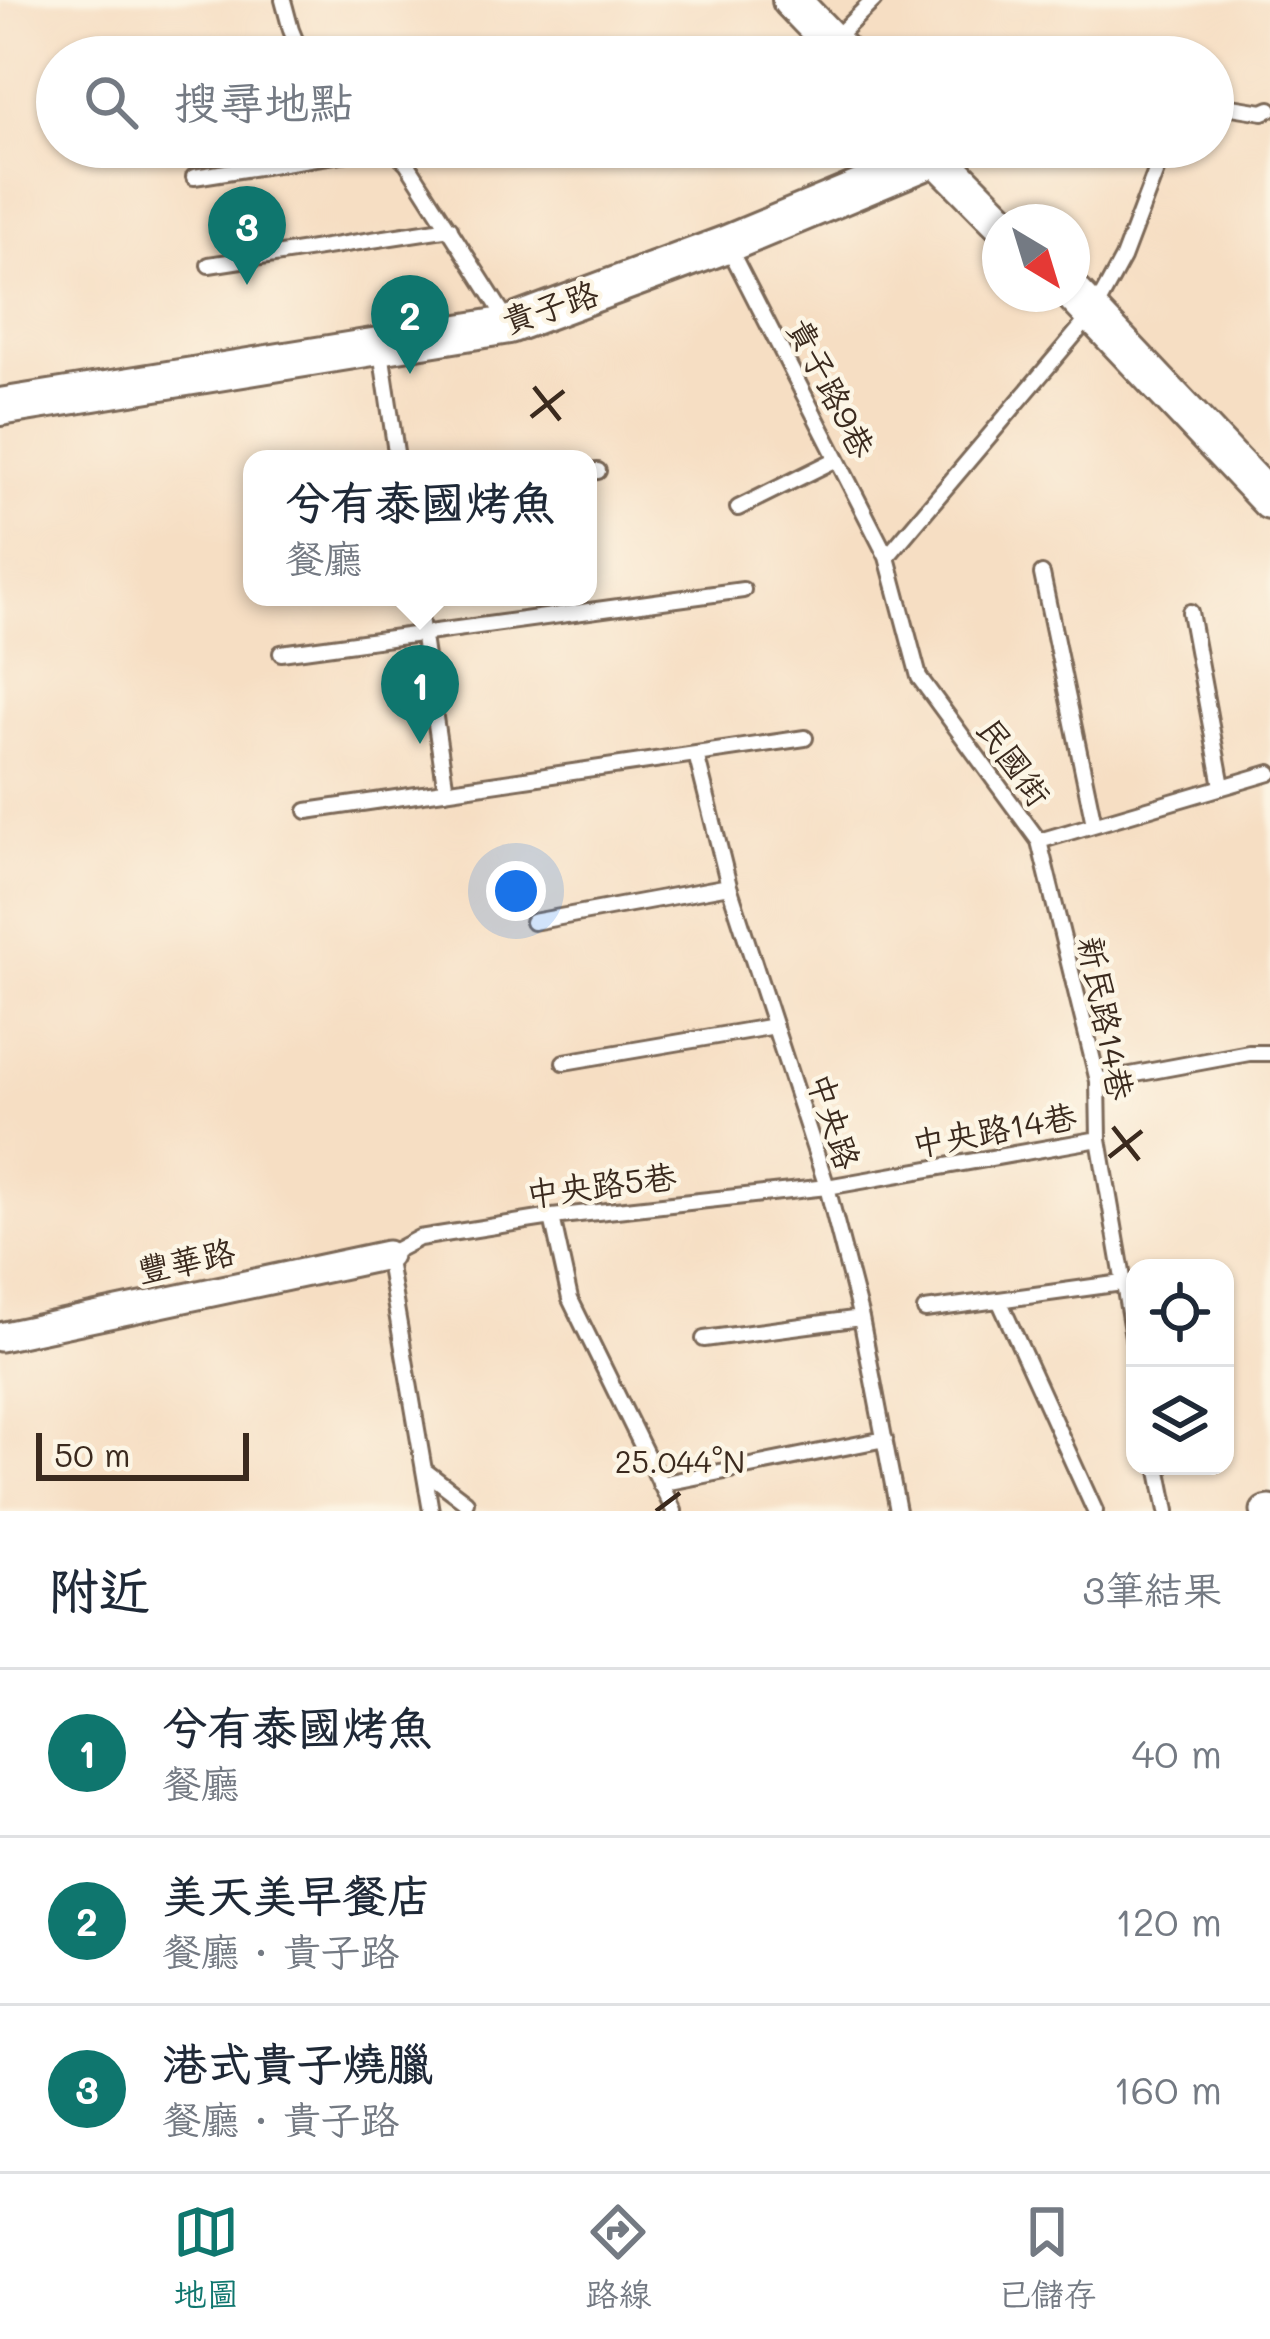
<!DOCTYPE html>
<html lang="zh-TW">
<meta charset="utf-8">
<style>
:root{--surface:#fff;--page:#f2f2f3;--text:#1f2937;--muted:#747a83;--line:#e0e1e3;--accent:#0f766e}
body{margin:0;font-family:Mali,"LXGW WenKai TC",sans-serif;background:var(--page);color:var(--text)}
.controls{position:absolute;right:36px;bottom:36px;display:grid;overflow:hidden;border-radius:24px;box-shadow:0 3px 9px #0004}
.controls button{width:108px;height:108px;display:grid;place-items:center;padding:0;border:0;border-bottom:3px solid var(--line);background:var(--surface);color:var(--text);font:60px sans-serif}
.compass{position:absolute;left:982px;top:204px;width:108px;height:108px;border-radius:50%;background:var(--surface);box-shadow:0 3px 9px #0004;rotate:142deg}
.scale{position:absolute;left:36px;bottom:30px;width:213px;box-sizing:border-box;padding-left:12px;border:6px solid #3b2a1e;border-top:0;font-size:33px;line-height:42px;white-space:nowrap;color:#3b2a1e;-webkit-text-stroke:9px #fcf5e5;paint-order:stroke}
.you{position:absolute;left:516px;top:891px;width:42px;height:42px;margin:-30px;border:9px solid #fff;border-radius:50%;background:#1a73e8;box-shadow:0 0 0 18px #1a73e833}
.badge{display:grid;place-items:center;width:78px;height:78px;border-radius:50%;background:var(--accent);color:#fff;font-size:39px;font-weight:700}
.pin{position:absolute;translate:-50% -99px;filter:drop-shadow(0 3px 6px #0008)}
.pin::after{content:'';position:absolute;top:63px;width:42px;height:36px;background:inherit;clip-path:polygon(0 0,100% 0,50% 100%)}
.popup{position:absolute;left:243px;top:450px;width:354px;height:156px;box-sizing:border-box;display:grid;place-content:center;border-radius:24px;background:var(--surface);filter:drop-shadow(0 3px 9px #0005);font-size:39px;white-space:nowrap;color:var(--muted)}
.popup b{font-size:45px;color:var(--text)}
.popup::after{content:'';position:absolute;left:50%;top:100%;margin-left:-24px;border:24px solid transparent;border-top-color:var(--surface)}
.list{margin:0;padding:0;list-style:none}
h2{display:flex;justify-content:space-between;align-items:center;height:156px;margin:0;padding:0 48px;font-size:51px}
h2 small{font-size:39px;font-weight:400;color:var(--muted)}
.list li{display:grid;grid-template-columns:78px 1fr auto;gap:36px;align-items:center;box-sizing:border-box;height:168px;padding:0 48px;border-top:3px solid var(--line)}
.list b{display:block;font-size:45px;white-space:nowrap}
.list p{margin:0;font-size:39px;white-space:nowrap;color:var(--muted)}
.list em{font-size:39px;font-style:normal;color:var(--muted)}
.icon{flex:none;width:66px;height:66px;fill:none;stroke:currentColor;stroke-width:2;stroke-linecap:round;stroke-linejoin:round}
.map{position:relative;flex:none;width:1270px;height:1511px;overflow:hidden}
.search{position:absolute;background:var(--surface);box-shadow:0 3px 9px #0004;left:36px;right:36px;top:36px;height:132px;display:flex;align-items:center;gap:30px;box-sizing:border-box;padding:0 42px;border-radius:66px;color:var(--muted);font-size:45px}
.sheet{height:660px;background:var(--surface)}
nav{display:flex;justify-content:space-around;align-items:center;box-sizing:border-box;height:168px;border-top:3px solid var(--line);background:var(--surface);font-size:33px;color:var(--muted)}
nav a{display:grid;justify-items:center;gap:6px}
nav .on{color:var(--accent)}
.map>svg:first-child{display:block}
</style>
<div class="map">
<svg width="1270" height="1511" viewBox="0 0 1270 1511">
<rect width="100%" height="100%" fill="#fcf5e5"/>
<filter id="ink" filterUnits="userSpaceOnUse"><feTurbulence type="fractalNoise" baseFrequency=".00833" numOctaves="2"/><feDisplacementMap in="SourceGraphic" scale="24" xChannelSelector="R" yChannelSelector="G"/><feConvolveMatrix kernelMatrix="1 2 1 2 8 2 1 2 1" color-interpolation-filters="sRGB"/></filter>
<filter id="wash" filterUnits="userSpaceOnUse"><feTurbulence type="fractalNoise" baseFrequency=".004" numOctaves="4" result="noise"/><feDisplacementMap in="SourceGraphic" scale="48" xChannelSelector="R" yChannelSelector="G"/><feGaussianBlur stdDeviation="2.7" result="paint"/><feColorMatrix in="noise" values="0 0 0 0 0 0 0 0 0 0 0 0 0 0 0 0 0 1.4 0 .05"/><feComposite in="paint" operator="in"/></filter>
<g filter="url(#wash)">
<rect width="100%" height="100%" fill="#f6dec3"/>
</g>
<g filter="url(#ink)">
<g fill="none" stroke-linecap="round" stroke-linejoin="round">
<defs>
<path id="lane" d="M283,0L291,30L302,57
M832,41L874,0
M1213,104L1263,112L1270,109
M391,147L407,163L507,320
M194,177L386,147
M727,244L887,557L919,677L1039,841L1270,773
M209,265L450,228
M381,351L397,459
M588,472L598,471
M738,508L837,459
M251,516H252
M887,557L1093,313L1123,258L1165,147
M1042,574L1094,824
M417,597L446,791
M1190,612L1222,786
M281,653L743,590
M696,754L729,886L827,1187L861,1318L898,1511
M307,811L805,738
M1039,841L1098,1081L1099,1139L1135,1348
M533,922L729,886
M564,1062L775,1026
M1098,1081L1249,1053H1270
M552,1217L570,1299L674,1511
M999,1300L1095,1511
M925,1310L1122,1283
M704,1339L861,1318
M1158,1466L1167,1511
M424,1470L466,1502
M660,1484L885,1439
M431,1511L387,1255L419,1238L552,1217L827,1187L1099,1139"/>
<path id="street" d="M0,1337L387,1255
M1265,1511L1270,1510"/>
<path id="secondary" d="M791,0L846,57
M927,147L1001,222
M1072,292L1270,501
M0,407L509,325L727,244L936,157"/>
</defs>
<use href="#lane" stroke="#7c6958" stroke-width="20"/>
<use href="#street" stroke="#7c6958" stroke-width="33"/>
<use href="#secondary" stroke="#7c6958" stroke-width="42"/>
<use href="#lane" stroke="#fff" stroke-width="14"/>
<use href="#street" stroke="#fff" stroke-width="27"/>
<use href="#secondary" stroke="#fff" stroke-width="36"/>
</g>
</g>
<path fill="none" stroke="#3b2a1e" stroke-width="4.5" d="M534,387L560,420M531,417L564,391M1113,1127L1139,1160M1109,1157L1142,1131M656,1511L680,1493"/>
<g text-anchor="middle" stroke-width="9" stroke-linejoin="round" paint-order="stroke">
<g font-size="33" fill="#3b2a1e" stroke="#fcf5e5">
<text transform="translate(550 307) rotate(-18)" y="12">貴子路</text>
<text transform="translate(831 388) rotate(63)" y="12">貴子路9巷</text>
<text transform="translate(1014 762) rotate(54)" y="12">民國街</text>
<text transform="translate(1106 1018) rotate(79)" y="12">新民路14巷</text>
<text transform="translate(834 1121) rotate(72)" y="12">中央路</text>
<text transform="translate(994 1130) rotate(-10)" y="12">中央路14巷</text>
<text transform="translate(601 1185) rotate(-7)" y="12">中央路5巷</text>
<text transform="translate(186 1261) rotate(-12)" y="12">豐華路</text>
</g>
</g>
<g font-size="30" text-anchor="middle" fill="#3b2a1e" stroke="#fcf5e5" stroke-width="9" stroke-linejoin="round" paint-order="stroke">
<text x="680" y="1473">25.044°N</text>
</g>
</svg>
<div class="controls">
<button><svg class="icon" aria-label="locate" viewBox="0 0 24 24"><circle cx="12" cy="12" r="6"/><path d="M12 2v4M12 18v4M2 12h4M18 12h4"/></svg></button>
<button><svg class="icon" aria-label="layers" viewBox="0 0 24 24"><path d="M12 4l9 5-9 5-9-5zM3 14l9 5 9-5"/></svg></button>
</div>
<svg class="compass" viewBox="-18 -18 36 36"><path d="M0-13l5 13h-10z" fill="#e53935"/><path d="M0 13l5-13h-10z" fill="#747a83"/></svg>
<div class="scale">50 m</div>
<div class="you"></div>
<div class="pin badge" style="left:420px;top:744px">1</div>
<div class="popup"><b>兮有泰國烤魚</b>餐廳</div>
<div class="pin badge" style="left:410px;top:374px">2</div>
<div class="pin badge" style="left:247px;top:285px">3</div>
<div class="search"><svg class="icon" aria-label="search" viewBox="0 0 24 24"><circle cx="10" cy="10" r="6"/><path d="M15 15l6 6"/></svg>搜尋地點</div>
</div>
<section class="sheet">
<h2>附近<small>3筆結果</small></h2>
<ul class="list">
<li><span class="badge">1</span><div><b>兮有泰國烤魚</b><p>餐廳</p></div><em>40 m</em></li>
<li><span class="badge">2</span><div><b>美天美早餐店</b><p>餐廳 · 貴子路</p></div><em>120 m</em></li>
<li><span class="badge">3</span><div><b>港式貴子燒臘</b><p>餐廳 · 貴子路</p></div><em>160 m</em></li>
</ul>
</section>
<nav>
<a class="on"><svg class="icon" aria-label="map" viewBox="0 0 24 24"><path d="M3 6l6-2 6 2 6-2v14l-6 2-6-2-6 2zM9 4v14M15 6v14"/></svg>地圖</a>
<a><svg class="icon" aria-label="directions" viewBox="0 0 24 24"><path d="M12 3l9 9-9 9-9-9zM9 14v-3h6M13 9l2 2-2 2"/></svg>路線</a>
<a><svg class="icon" aria-label="saved" viewBox="0 0 24 24"><path d="M7 4h10v16l-5-4-5 4z"/></svg>已儲存</a>
</nav>
